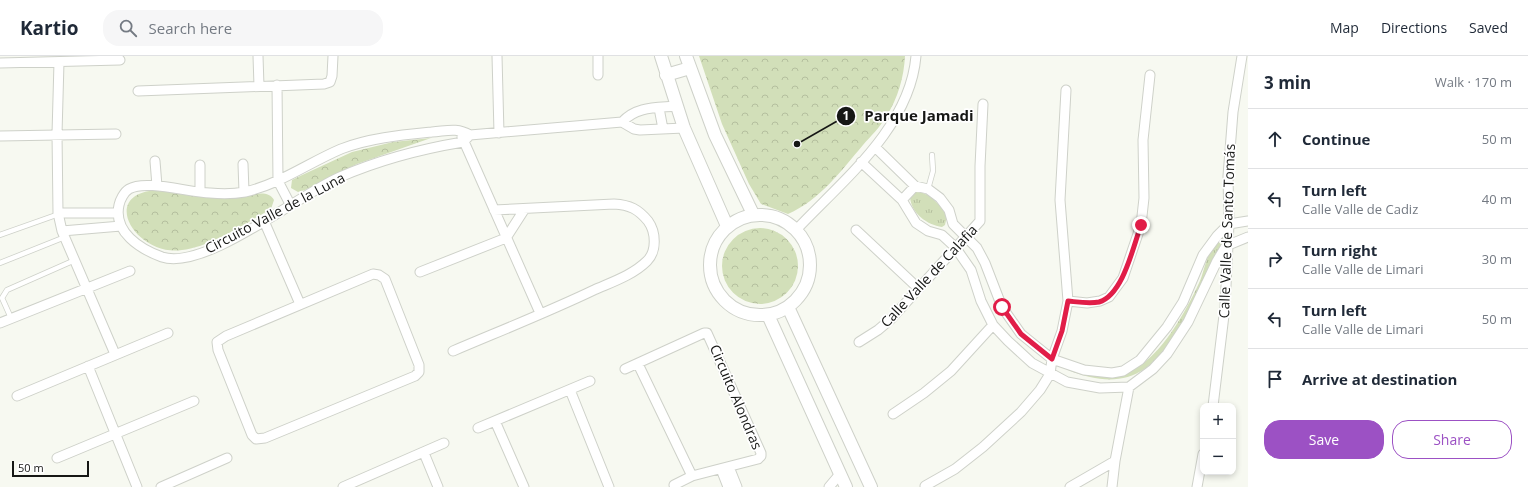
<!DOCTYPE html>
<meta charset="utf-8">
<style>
:root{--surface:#fff;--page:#f6f6f7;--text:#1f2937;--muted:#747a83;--line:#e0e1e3;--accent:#9c51c4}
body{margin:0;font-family:"Open Sans",sans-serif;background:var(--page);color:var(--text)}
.controls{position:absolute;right:12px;bottom:12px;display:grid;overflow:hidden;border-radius:8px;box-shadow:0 2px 6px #0003}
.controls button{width:36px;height:36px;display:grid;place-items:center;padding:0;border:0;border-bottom:1px solid var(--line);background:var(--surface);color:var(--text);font:20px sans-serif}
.scale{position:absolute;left:12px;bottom:10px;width:77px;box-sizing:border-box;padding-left:4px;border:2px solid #161715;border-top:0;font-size:11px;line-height:14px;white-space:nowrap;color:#161715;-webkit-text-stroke:3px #fff;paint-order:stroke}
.stop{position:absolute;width:12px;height:12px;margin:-9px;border:3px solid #e11d48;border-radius:50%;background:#fff}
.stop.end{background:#e11d48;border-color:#fff;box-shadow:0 1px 4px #0008}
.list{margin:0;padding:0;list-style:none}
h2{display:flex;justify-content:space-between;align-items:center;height:52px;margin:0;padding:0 16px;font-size:17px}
h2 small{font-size:13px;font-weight:400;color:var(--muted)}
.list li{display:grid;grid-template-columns:26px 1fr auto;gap:12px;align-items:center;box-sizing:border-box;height:60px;padding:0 16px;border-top:1px solid var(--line)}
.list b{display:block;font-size:15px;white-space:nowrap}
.list p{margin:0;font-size:13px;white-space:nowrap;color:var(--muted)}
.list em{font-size:13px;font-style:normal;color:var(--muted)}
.actions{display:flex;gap:8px;padding:12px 16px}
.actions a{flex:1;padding:9px 0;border:1px solid var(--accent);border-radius:16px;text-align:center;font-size:14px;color:var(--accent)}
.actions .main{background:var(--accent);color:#fff}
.icon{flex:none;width:22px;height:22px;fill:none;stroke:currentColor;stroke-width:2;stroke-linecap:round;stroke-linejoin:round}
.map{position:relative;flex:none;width:1248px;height:431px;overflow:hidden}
header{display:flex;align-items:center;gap:24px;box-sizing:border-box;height:56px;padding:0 20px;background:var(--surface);border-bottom:1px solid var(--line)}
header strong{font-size:19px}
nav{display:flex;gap:22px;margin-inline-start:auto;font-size:14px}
.search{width:280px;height:36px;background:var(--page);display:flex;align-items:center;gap:10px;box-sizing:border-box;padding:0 14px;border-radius:16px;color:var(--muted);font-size:15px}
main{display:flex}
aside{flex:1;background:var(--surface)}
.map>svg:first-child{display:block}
</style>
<header>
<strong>Kartio</strong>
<div class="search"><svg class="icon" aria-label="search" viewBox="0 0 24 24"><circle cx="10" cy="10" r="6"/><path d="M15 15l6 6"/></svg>Search here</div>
<nav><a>Map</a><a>Directions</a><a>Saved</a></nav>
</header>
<main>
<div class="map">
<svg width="1248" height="431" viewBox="0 0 1248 431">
<defs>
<pattern id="grass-tufts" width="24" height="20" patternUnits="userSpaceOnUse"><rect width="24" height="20" fill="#d2dfb9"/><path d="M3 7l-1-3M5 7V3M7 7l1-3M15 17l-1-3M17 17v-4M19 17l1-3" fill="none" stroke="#b4bf9e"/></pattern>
<pattern id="forest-crowns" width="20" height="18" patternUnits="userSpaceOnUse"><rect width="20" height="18" fill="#d2dfb9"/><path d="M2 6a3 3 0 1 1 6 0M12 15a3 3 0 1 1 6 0" fill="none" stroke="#b4bf9e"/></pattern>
</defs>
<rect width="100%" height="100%" fill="#f7f9f1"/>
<path fill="url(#grass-tufts)" d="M916,136C930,136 940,149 947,160L945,169L942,171C927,169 911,157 910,141Z
M1219,186L1222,189C1208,209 1201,233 1191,255C1187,264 1180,272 1174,281C1146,324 1115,333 1068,314V312L1082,314L1134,313C1162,299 1186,255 1199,227C1205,215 1206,194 1219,186Z"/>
<path fill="url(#forest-crowns)" d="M699,0H905C904,21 898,42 886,61C880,71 871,80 863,89C841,115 820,144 788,158L761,148L749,128L722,68Z
M431,82L357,108L305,134L298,136L291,132L292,124L300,120L352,96L393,86Z
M157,134C185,139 210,144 238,141C249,140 268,132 274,144L271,153C246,167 210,191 182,194C137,201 97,138 157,134Z
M722 210a38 38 0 1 1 76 0a38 38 0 1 1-76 0Z"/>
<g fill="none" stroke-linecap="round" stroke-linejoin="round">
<defs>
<path id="service" d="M928,133L933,115L932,99
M0,179L59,158
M0,207L65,181
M11,262L2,242L7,234L75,204"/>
<path id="minor" d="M258,0L259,30
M497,0L499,77
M598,0V19
M59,6L57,78L58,157L62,175L115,298
M0,7L120,4
M277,29L278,125L290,148
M138,35L324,28L330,26L332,20L333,0
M659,52L663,73
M622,66C637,50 656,52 677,50
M470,79L463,86C421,93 379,104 340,121C298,139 205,215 162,201C140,193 113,176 119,149C120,144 124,136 129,133C146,123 190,137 210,137C220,138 234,138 245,136C280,128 308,107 341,93C369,82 402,79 432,76C447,75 456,71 470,79L622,66L634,73L640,74L684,72
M0,80L116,78
M462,81L540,257
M875,91L915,130L928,133L940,142L949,154L953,168L977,192L985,207L1002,251L1021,278L1052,303L1084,314L1112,317L1123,315L1140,304L1167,271L1183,246L1203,199L1217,180L1229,168L1248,165
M155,105L157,130
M861,106L902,144L916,167L928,175L942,179L955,191L971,214L981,245L993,269L1008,285L1032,307L1067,326L1100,332L1129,331L1153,313L1167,298L1188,266L1217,205L1226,190L1248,181
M243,108L244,136
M200,109V136
M902,144L915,130
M58,157H117
M264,165L300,248
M796,174C842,125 910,72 916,0
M856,174L918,232
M62,175L121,170
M420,216L506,182L524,154
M373,218L379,219L385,223L419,309V316L415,320L265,382L256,383L252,379L218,294L217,286L226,280Z
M1068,245L1087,247L1100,245L1109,241L1123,222L1141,169L1144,142L1143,84L1150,19
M0,267L130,215
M859,286L878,274L891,263L980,165V110L983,48
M453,295C500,275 548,256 594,234C612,226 633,219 647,205C657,195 656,176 648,165C638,153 630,149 614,148L494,154
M638,308L692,420
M88,310L137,431
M625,313L704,277H707L761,397V400L758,403L692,420L674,429
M570,334L609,431
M17,340L168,277
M1213,350L1225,251L1229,168L1228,120L1233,56L1242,0
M893,358L924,337L951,315L993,269
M495,365L524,431
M478,372L590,325
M424,397L438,431
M57,402L194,345
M729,411L737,431
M721,413L728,431
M925,430L955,413L983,391L1021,356L1040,334L1050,318L1052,303L1062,275L1068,245L1060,144L1066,34
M161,431L227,402
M343,431L444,387
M829,431L840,418
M1070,431L1115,405
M1112,431L1115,405L1129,331
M1197,431L1203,398"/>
<path id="tertiary" d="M661,0L684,72L727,170
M686,0L715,79L753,158
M666,19L690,12
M710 209a50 50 0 1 1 100 0a50 50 0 1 1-100 0Z
M788,251L871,431
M768,259L846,431"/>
</defs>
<use href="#service" stroke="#ced1c9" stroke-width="6"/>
<use href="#minor" stroke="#ced1c9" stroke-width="11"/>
<use href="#tertiary" stroke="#ced1c9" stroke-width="14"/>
<use href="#service" stroke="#fff" stroke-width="4.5"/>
<use href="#minor" stroke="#fff" stroke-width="9"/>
<use href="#tertiary" stroke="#fff" stroke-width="12"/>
</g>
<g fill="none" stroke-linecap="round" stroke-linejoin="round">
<path stroke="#e11d48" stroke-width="5" d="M1002,251L1021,278L1052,303L1062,275L1068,245C1078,246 1089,248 1099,246C1123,239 1133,191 1141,169"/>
</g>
<g text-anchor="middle" stroke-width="3.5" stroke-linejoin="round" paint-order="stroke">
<g font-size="14" fill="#161715" stroke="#fff">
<text transform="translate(275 157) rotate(-28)" y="5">Circuito Valle de la Luna</text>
<text transform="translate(1227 175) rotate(-88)" y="5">Calle Valle de Santo Tomás</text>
<text transform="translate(929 220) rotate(-47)" y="5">Calle Valle de Calafia</text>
<text transform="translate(736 341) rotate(67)" y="5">Circuito Alondras</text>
</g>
</g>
<path fill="none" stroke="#161715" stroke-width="1.5" d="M797 88L846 60"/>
<g fill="#161715" stroke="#fff" stroke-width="1.5">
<circle cx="797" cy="88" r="4"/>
<circle cx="846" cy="60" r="10"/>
</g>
<g font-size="12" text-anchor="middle" font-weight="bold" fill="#fff">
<text x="846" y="64">1</text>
</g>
<g font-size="15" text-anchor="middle" font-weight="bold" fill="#161715" stroke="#fff" stroke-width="3.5" stroke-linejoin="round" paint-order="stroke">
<text x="919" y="65">Parque Jamadi</text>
</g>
</svg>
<div class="controls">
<button>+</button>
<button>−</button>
</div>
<div class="scale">50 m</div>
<div class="stop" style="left:1002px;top:251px"></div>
<div class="stop end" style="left:1141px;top:169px"></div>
</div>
<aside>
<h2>3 min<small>Walk · 170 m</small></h2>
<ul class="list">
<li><svg class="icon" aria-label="ahead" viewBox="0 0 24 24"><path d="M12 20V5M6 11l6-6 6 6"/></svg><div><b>Continue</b></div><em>50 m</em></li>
<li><svg class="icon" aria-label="left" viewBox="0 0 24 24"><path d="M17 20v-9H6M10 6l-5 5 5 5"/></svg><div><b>Turn left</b><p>Calle Valle de Cadiz</p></div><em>40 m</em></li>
<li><svg class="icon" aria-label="right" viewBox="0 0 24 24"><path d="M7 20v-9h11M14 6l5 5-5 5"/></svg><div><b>Turn right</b><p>Calle Valle de Limari</p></div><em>30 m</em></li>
<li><svg class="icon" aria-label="left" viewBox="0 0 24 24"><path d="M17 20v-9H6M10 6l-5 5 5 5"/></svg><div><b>Turn left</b><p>Calle Valle de Limari</p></div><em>50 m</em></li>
<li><svg class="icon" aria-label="arrive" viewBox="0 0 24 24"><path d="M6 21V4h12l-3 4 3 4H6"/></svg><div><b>Arrive at destination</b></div></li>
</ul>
<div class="actions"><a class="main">Save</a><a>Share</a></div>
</aside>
</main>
